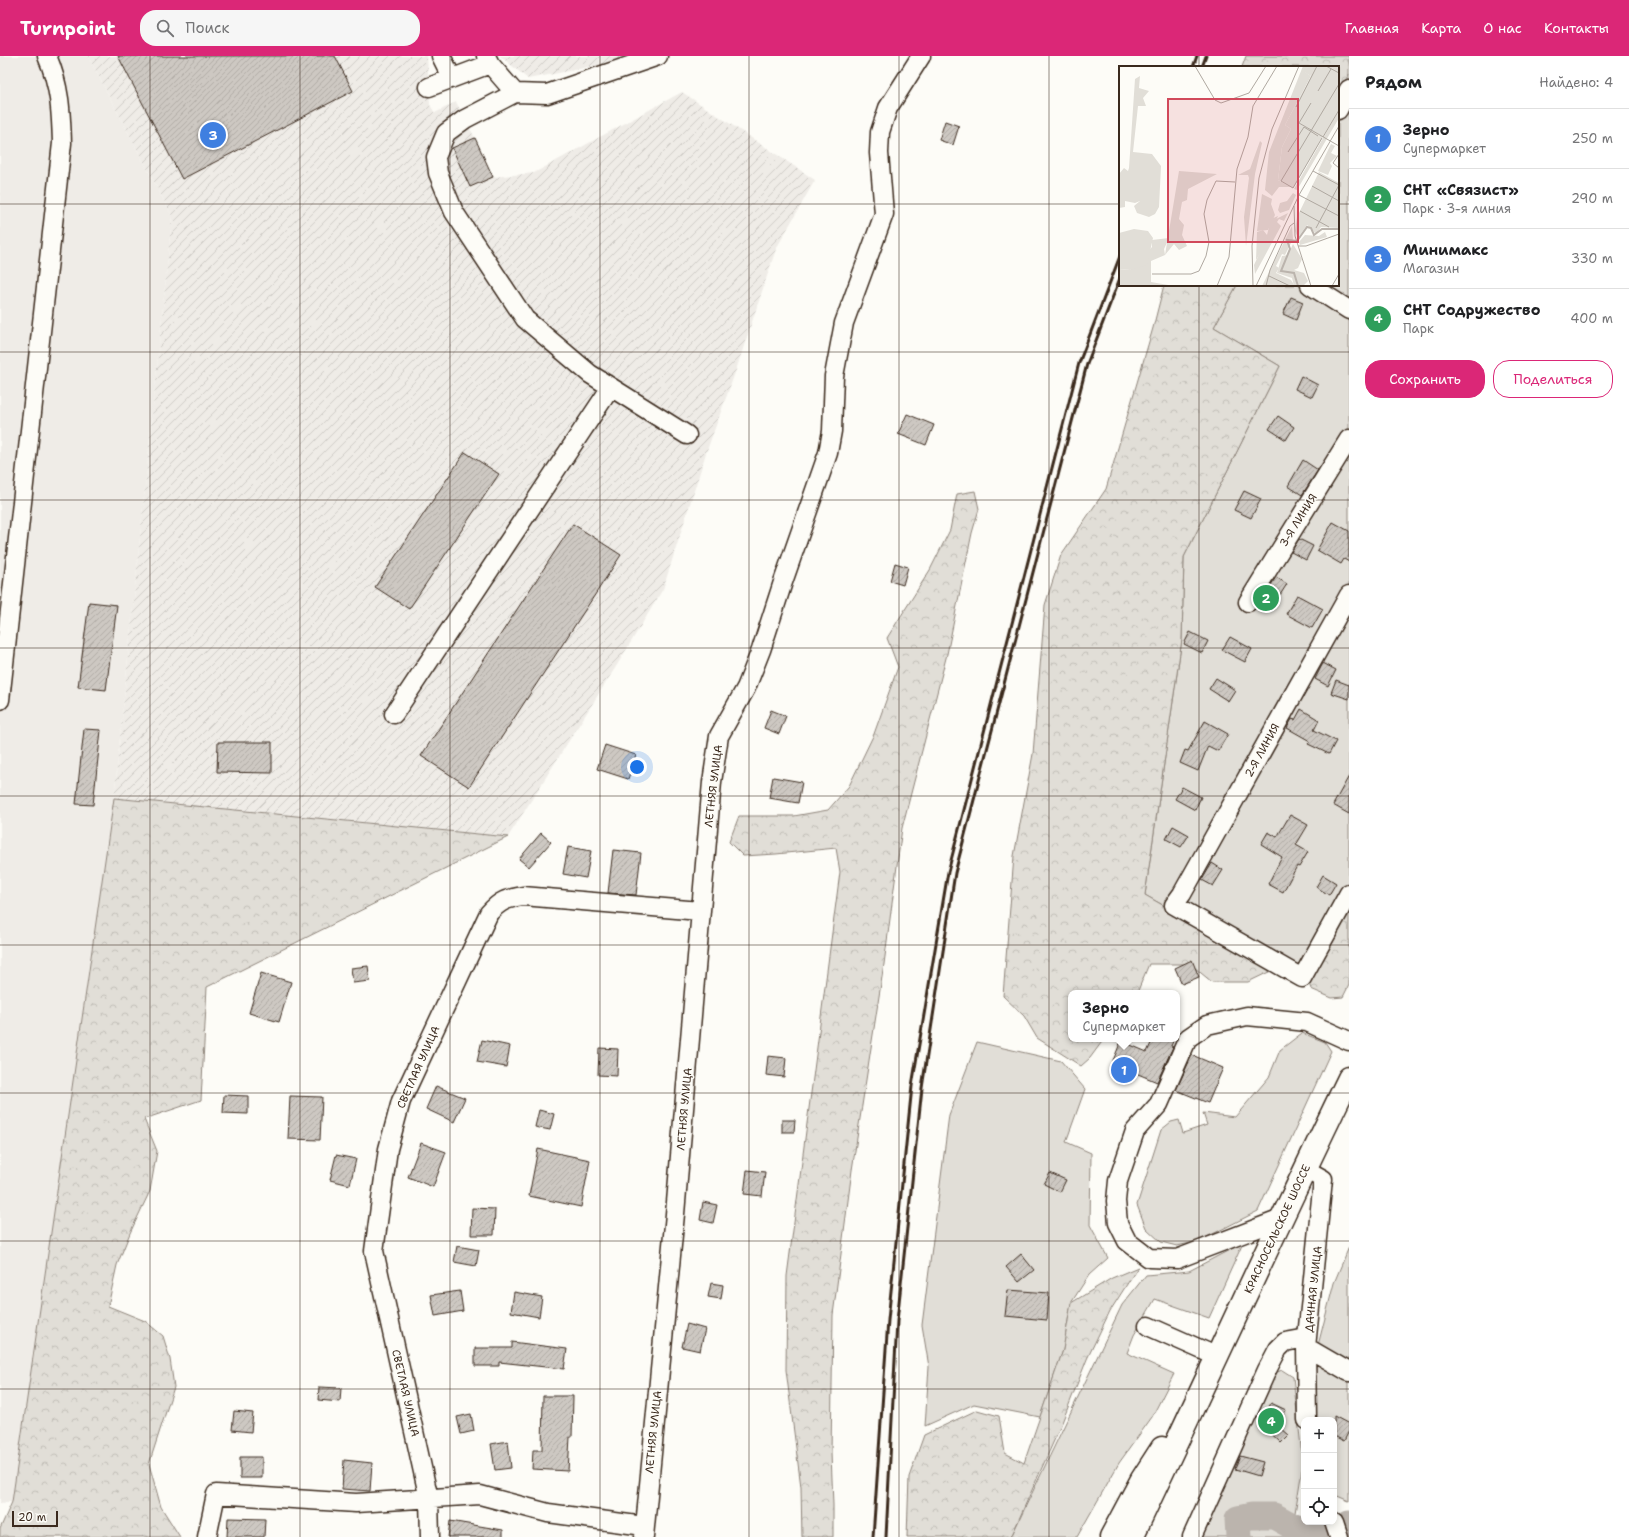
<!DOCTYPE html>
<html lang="ru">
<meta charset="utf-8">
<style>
:root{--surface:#fff;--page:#f6f6f6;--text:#202124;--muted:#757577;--line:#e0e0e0;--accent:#db2777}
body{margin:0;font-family:"Shantell Sans",sans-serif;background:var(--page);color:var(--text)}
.controls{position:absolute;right:12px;bottom:12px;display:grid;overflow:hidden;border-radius:8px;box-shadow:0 2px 10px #0003}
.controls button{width:36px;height:36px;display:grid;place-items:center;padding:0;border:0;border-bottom:1px solid var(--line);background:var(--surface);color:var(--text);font:20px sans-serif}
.scale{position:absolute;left:12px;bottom:10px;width:46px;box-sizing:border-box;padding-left:4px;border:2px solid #3b2a1e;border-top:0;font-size:11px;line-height:14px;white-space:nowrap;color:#3b2a1e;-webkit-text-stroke:3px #fdfcf7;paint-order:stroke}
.you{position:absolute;left:637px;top:711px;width:14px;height:14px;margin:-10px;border:3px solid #fff;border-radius:50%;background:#1a73e8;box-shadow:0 0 0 6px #1a73e833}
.badge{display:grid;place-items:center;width:26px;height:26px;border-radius:50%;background:var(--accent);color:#fff;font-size:13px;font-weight:700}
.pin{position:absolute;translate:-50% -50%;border:2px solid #fff;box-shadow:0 1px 4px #0006}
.popup{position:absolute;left:1068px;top:934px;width:112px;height:52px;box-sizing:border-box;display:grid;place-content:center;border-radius:8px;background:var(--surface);filter:drop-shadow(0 1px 3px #0005);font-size:13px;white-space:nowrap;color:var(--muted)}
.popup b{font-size:15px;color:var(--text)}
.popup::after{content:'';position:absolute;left:50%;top:100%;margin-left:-8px;border:8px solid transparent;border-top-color:var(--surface)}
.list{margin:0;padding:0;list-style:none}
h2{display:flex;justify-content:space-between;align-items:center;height:52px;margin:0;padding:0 16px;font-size:17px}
h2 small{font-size:13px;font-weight:400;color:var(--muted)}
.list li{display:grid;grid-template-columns:26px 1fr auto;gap:12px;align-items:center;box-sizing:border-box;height:60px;padding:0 16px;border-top:1px solid var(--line)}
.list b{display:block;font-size:15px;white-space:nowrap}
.list p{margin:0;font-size:13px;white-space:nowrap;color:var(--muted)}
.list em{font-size:13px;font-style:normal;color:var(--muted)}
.actions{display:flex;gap:8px;padding:12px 16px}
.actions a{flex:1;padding:9px 0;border:1px solid var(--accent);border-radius:16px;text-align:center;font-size:14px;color:var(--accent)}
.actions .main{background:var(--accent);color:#fff}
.icon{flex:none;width:22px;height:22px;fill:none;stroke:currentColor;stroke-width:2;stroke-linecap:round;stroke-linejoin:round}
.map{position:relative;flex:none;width:1349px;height:1481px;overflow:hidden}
header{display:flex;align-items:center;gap:24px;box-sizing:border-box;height:56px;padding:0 20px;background:var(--accent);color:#fff}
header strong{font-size:19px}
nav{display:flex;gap:22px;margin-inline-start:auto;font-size:14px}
.search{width:280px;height:36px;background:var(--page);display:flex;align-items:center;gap:10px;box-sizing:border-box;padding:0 14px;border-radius:16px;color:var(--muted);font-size:15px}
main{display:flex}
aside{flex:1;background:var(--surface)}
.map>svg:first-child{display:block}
</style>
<header>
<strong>Turnpoint</strong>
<div class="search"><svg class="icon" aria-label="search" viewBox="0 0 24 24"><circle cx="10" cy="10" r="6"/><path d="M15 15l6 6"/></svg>Поиск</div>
<nav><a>Главная</a><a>Карта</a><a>О нас</a><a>Контакты</a></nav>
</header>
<main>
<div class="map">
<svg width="1349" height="1481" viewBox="0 0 1349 1481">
<defs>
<pattern id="industrial-furrows" width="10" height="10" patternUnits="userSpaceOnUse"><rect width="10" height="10" fill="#efece7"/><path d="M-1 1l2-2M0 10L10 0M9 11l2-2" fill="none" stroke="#cecbc6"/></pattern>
<pattern id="forest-crowns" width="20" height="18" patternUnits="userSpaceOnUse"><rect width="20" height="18" fill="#e1ded7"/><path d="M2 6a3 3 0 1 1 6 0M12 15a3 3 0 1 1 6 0" fill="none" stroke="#c2bfb8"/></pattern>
<pattern id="building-hatch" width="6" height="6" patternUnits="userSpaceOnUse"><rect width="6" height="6" fill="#cdc8c2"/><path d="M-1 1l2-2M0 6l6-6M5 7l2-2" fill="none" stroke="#b1aca6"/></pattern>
</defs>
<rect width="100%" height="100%" fill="#fdfcf7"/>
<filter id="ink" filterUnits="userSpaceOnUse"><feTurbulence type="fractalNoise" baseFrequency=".025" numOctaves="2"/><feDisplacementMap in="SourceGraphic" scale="8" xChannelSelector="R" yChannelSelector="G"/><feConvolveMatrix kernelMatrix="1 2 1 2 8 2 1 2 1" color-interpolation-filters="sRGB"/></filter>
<g filter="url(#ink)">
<path fill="#efece7" d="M0,0H88L172,160L114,742L12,1446L0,1447Z"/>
<path fill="url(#industrial-furrows)" d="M88,0H427L430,49L435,57L456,46L475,82L493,121L534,117L682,36L815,124L776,193L736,314L706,397L663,533L617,609L508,781L114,742L172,160Z
M500,0H637L630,3L528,23Z"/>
<path fill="#e1ded7" stroke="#8e847a" d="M1349,18V843L1301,927L1145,839L1182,583L1184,501L1280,310L1214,271L1237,229H1338V39Z
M1302,977L1325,986L1331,995L1258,1155L1199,1185L1177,1190L1161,1186L1146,1172L1137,1149L1161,1074L1171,1066L1179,1064L1183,1077L1207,1069L1203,1057L1235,1061L1269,1021L1280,994Z
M977,986L1061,1005L1085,1033L1066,1086L1091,1097L1090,1169L1108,1202L1089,1219L1071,1247L1063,1294L1040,1361L974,1348L925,1370L929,1311L922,1269L949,1059Z
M1243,1187L1209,1262L1155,1243L1134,1279L1127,1297L1174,1318L1152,1361L1119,1407L1077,1481H1011L1122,1249L1146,1219L1189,1215Z
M1349,1191V1445L1335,1439L1334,1437V1364H1314L1316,1297L1334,1227Z
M1282,1314L1293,1321L1303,1408L1295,1457L1287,1481H1196L1263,1322Z"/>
<path fill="url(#forest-crowns)" stroke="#8e847a" d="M1246,0H1349V18L1338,39V11H1242Z
M1164,229H1237L1214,271L1280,310L1184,501L1182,583L1145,839L1240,893L1273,914L1248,926H1212L1190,908H1149L1137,937H1071V983H1104L1090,1002L1081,1010L1037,982L1024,960L1003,940L1014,800L1033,698L1045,549L1061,499L1106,433L1153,272Z
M975,435L979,453L972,477L947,598L902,772L884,908L852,1114L833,1259L831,1397L833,1449V1481H802L801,1431L786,1314L787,1220L840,816L836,792L776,798L743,800L729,786L739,760H794L828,754L849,730L874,678L898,611L887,582L930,514L950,474L957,438Z
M114,742L508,781L207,931L201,1044L144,1063L157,1095L150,1135L130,1177L117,1209L108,1250L145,1265L163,1280L170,1303L174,1331L149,1408L161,1451L180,1481H0V1473L12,1446Z
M1349,843V929L1343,941L1332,942L1311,933L1306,919Z
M1138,1211L1110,1255L1087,1303L1061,1369L1011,1481H907L909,1421L924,1379L977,1354L999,1360L1005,1397L1024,1407L1063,1294L1071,1247L1112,1222Z"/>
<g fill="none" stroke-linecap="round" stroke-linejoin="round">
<path stroke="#bbb4ad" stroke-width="27" d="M1239,1481L1238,1463L1252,1460H1274L1294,1471L1319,1478L1340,1477L1349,1468"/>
</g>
<path fill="url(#building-hatch)" stroke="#3b2a1e" d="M118,0H335L353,35L182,123Z
M945,65L959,70L953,89L939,84Z
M475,82L493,121L470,131L452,92Z
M1291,241L1303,246L1296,264L1283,258Z
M1301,320L1318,329L1312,341L1295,333Z
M907,358L934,369L926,389L898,378Z
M1278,360L1294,371L1286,384L1269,373Z
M465,396L499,418L409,553L375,531Z
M1303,404L1318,414L1302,439L1288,430Z
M1244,435L1261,443L1251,462L1234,454Z
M1333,466L1349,475V506L1344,503L1341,508L1317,494Z
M573,468L621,499L469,731L421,700Z
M1299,483L1313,490L1306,504L1291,496Z
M895,507L908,511L903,529L890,525Z
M1276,521L1287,528L1280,539L1269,532Z
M1297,539L1323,553L1312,572L1286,558Z
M89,546L117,549L106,634L78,631Z
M1190,576L1208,585L1202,597L1184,588Z
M1230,581L1252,593L1245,606L1222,594Z
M1323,607L1336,614L1328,630L1315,623Z
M1216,622L1235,634L1228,645L1209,633Z
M1336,624L1349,629V643L1331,637Z
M1301,653L1319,664L1314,674L1336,685L1329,698L1308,688L1310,685L1287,672L1292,663L1295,664Z
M771,654L786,660L779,678L764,672Z
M1205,665L1228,678L1218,695L1208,690L1198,715L1180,707L1185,694L1188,695Z
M84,673L101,674L93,749L76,748Z
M218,686H272V717L217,716Z
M605,689L636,699L628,723L597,713Z
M1349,720V758L1333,749Z
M773,721L802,726L798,747L769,742Z
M1182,731L1201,741L1195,754L1175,743Z
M1290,759L1308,769L1296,789L1308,796L1299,811L1297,810L1283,836L1268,828L1282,801L1261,788L1268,776L1277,781Z
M1173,770L1189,779L1181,791L1166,783Z
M541,777L551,786L529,811L519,803Z
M568,791L591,795L586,822L563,818Z
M613,794L641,797L636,839L608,837Z
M1212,807L1223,814L1213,830L1202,824Z
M1323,819L1336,827L1329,839L1316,831Z
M1192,904L1199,921L1182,928L1175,912Z
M368,910L370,925L353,927L351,912Z
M261,917L291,926L279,966L249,957Z
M1153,983H1174L1171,990L1173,991L1157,1026L1112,1007L1121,985L1147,996Z
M482,984L510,990L506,1011L477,1006Z
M599,992L618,993L617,1020L598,1019Z
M1192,999L1223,1012L1208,1047L1176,1034Z
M768,1000L786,1002L784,1021L766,1019Z
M436,1030L465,1042L454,1066L426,1053Z
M224,1039L248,1040V1058L223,1057Z
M290,1040L322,1041L320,1084L288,1083Z
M539,1054L554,1058L550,1074L535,1071Z
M782,1064H795L794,1076H782Z
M421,1087L446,1096L433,1131L408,1121Z
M538,1093L590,1104L581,1151L529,1140Z
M336,1099L356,1103L350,1129L330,1124Z
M747,1114L765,1116L762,1140L744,1138Z
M1050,1117L1066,1124L1060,1136L1044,1128Z
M703,1146L717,1149L713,1167L700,1164Z
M472,1152L495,1153L494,1179H471Z
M457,1190L479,1194L476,1210L454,1206Z
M1021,1198L1034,1214L1019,1226L1006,1211Z
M711,1227L723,1229L721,1243L708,1241Z
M1008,1234L1049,1237L1047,1264L1005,1260Z
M460,1235L463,1255L435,1260L431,1239Z
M514,1236L542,1241L539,1261L511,1256Z
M687,1268L705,1273L700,1295L682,1291Z
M512,1286L567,1293L564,1313L499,1306V1310H475V1292H512Z
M319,1331L341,1332L340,1346L318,1344Z
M543,1340H573L572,1381H570L568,1415L532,1413L533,1394H542Z
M1271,1347L1286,1354L1280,1366L1285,1370L1282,1373L1289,1379L1281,1387L1261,1368Z
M234,1355L253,1357L251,1376L232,1374Z
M471,1358L474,1375L461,1378L457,1361Z
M1334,1360L1349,1368V1375L1344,1385L1334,1380Z
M508,1385L511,1412L495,1414L491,1388Z
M1240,1400L1263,1406L1259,1420L1235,1413Z
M240,1401H262V1422H240Z
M344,1404L372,1407L370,1435L342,1433Z
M228,1462L265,1463L264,1481H227Z
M450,1465L503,1474V1481H448Z"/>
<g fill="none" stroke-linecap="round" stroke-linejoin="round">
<defs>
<path id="minor" d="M441,0L452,22
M486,0L490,8L515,37L547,38L658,0
M429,31L490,8
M515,37L465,63L446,77L436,101L438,117L454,156L525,263L590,318L687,379
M1338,54L1349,33
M1310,229L1349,254
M1349,539L1182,838L1174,849L1302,922L1349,837
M1248,546L1349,383
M0,644L62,87C61,55 60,30 47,0
M394,658L611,331
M1305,1113L1323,1123L1306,1291L1307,1364
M1281,1163L1177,1203L1149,1202L1127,1185L1118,1167L1116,1145L1118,1125L1135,1075L1159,1048L1188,982L1207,969L1247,960L1307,966L1349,985
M1148,1270L1218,1301
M1306,1291L1349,1316
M1334,1466L1339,1481
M207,1481L216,1438L356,1447L480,1439L548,1457L644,1470
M430,1481L429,1443L374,1195L388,1093L401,1045L489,857C501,844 506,843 523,840L700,855
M644,1481L675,1158L712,726L719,680L746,632L761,594L783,526L828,397L832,375L834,320L844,267L884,158L879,97L880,76L888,52L921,0
M1192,1481L1267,1314L1278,1293L1285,1286L1307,1282"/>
<path id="highway" d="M1111,1481L1142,1423L1162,1392
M1132,1481C1205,1328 1275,1174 1349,1022"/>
</defs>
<use href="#minor" stroke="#3b2a1e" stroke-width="21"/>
<use href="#highway" stroke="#3b2a1e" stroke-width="25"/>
<use href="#minor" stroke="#fdfcf7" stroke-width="18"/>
<use href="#highway" stroke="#fdfcf7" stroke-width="22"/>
<path stroke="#3b2a1e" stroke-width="3" d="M1193,11L1197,0
M1202,11L1206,0
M873,1481L888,1264L912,1030L948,816L1079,307L1120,200
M886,1481L897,1265L922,1032L955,817L1087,308L1120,222"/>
</g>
</g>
<path fill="none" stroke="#3b2a1e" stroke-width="1" stroke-opacity="0.55" d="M150,0V1481M300,0V1481M450,0V1481M600,0V1481M749,0V1481M899,0V1481M1049,0V1481M1199,0V11M0,148H1120M1338,148H1349M1199,229V1481M0,296H1349M0,444H1349M0,592H1349M0,740H1349M0,889H1349M0,1037H1349M0,1185H1349M0,1333H1349"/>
<g text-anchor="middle" stroke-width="3" stroke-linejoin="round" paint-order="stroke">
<g font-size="11" fill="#3b2a1e" stroke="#fdfcf7">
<text transform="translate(1298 464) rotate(-58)" y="4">3-Я ЛИНИЯ</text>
<text transform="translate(1262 694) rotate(-61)" y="4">2-Я ЛИНИЯ</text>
<text transform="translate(713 730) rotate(-83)" y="4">ЛЕТНЯЯ УЛИЦА</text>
<text transform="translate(418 1011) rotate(-66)" y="4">СВЕТЛАЯ УЛИЦА</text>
<text transform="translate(684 1053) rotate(-85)" y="4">ЛЕТНЯЯ УЛИЦА</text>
<text transform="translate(1277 1173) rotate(-65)" y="4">КРАСНОСЕЛЬСКОЕ ШОССЕ</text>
<text transform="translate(1313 1233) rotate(-84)" y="4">ДАЧНАЯ УЛИЦА</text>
<text transform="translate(406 1337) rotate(77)" y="4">СВЕТЛАЯ УЛИЦА</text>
<text transform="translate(653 1376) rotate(-84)" y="4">ЛЕТНЯЯ УЛИЦА</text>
</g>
</g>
<g transform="translate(1119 10)">
<rect width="220" height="220" fill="#fdfcf7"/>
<path d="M189,0H220V44L174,122L159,114L163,81L172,63L166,59L192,10L185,6ZM200,106L220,117V162L202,161L197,168L188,159L179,172L176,165L178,151ZM174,127L177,129L170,144L161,147L159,144L161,137L168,135ZM143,128L153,133L152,138L156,149L149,164L138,165ZM169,147L165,155L160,153L158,156L162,160L136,208L135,199L157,153ZM173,160L174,173L166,189L163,188L157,200L160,202L157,207L172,214L176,220H143ZM50,172L45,183L46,189L32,195V216L55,220H0V203L11,204L33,181V174Z" fill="#e1ded7"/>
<path d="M184,0H189L186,6L192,10L166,59L172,63L163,81L159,114L172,121H160L153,130L146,124L150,86ZM21,10L20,22L30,25L24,32L27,40H19L14,86L33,88L42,100L40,141L36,148L30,151L18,147L15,140L21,135L16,137L6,135V141L0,142V108L5,102L9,105L10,102L16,13ZM220,44V52L178,124L175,123ZM141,75L143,77L136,108L127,180L125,151L130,112L129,109H119L131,103ZM212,78L216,80L212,87L218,90L211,97L213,100L209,109L199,105ZM60,105L98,108L69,123L68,134L63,136L60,153L65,159L63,169L68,180L60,184L55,178L46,189ZM159,150L142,186L137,194L138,166L144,164L148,169L152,153ZM15,163L29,165L34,172L28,199L11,204L0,203V167ZM206,166L208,171L181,179L180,176L186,169L200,170ZM174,178L183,193L179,202L175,204L185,207L189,215L184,220H175L173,212L158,207L163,190L169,189Z" fill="#e1ded7"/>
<path fill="none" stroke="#bbb4ad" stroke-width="2" d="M179,220L175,207L162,205L171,183L168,174L178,175L188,161L192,162L195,169L203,163H220"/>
<path fill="none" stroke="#afa8a0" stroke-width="1" d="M76,0L96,34L102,37L130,27L147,0M207,0L220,7M199,25L212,3M192,37L180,57L220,80M177,41L198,0M204,71L220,44M203,72L174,122L162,115L220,18M169,86L185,61L199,70M220,88L214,97L220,102M194,105L220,119M193,120L220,135M180,129L220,150M175,140L176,170L192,220M181,145L210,161M197,162L220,119M179,180H187L220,168M33,208H72L80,205L87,190L90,176L85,148L88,134L97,115L116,116M150,210L171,220M98,220L110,191L118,103L129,71L134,40L158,0M134,220L133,180L140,112L153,63L180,0M137,220L180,129L220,60M147,220L151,204L171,160L175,157M213,220L220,208"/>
<path fill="#d1495b" fill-opacity="0.15" stroke="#d1495b" stroke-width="2" d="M49,33H179V176H49Z"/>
<rect width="220" height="220" fill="none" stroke="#3b2a1e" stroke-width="2"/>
</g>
</svg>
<div class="controls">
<button>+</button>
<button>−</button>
<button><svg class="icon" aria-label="locate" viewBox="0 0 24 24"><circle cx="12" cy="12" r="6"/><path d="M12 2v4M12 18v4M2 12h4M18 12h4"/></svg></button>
</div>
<div class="scale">20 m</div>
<div class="you"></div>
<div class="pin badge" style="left:1124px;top:1014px;background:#3f7fe0">1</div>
<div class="popup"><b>Зерно</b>Супермаркет</div>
<div class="pin badge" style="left:1266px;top:542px;background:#2e9e5b">2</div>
<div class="pin badge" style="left:213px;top:79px;background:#3f7fe0">3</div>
<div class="pin badge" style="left:1271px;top:1365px;background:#2e9e5b">4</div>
</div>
<aside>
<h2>Рядом<small>Найдено: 4</small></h2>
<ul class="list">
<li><span class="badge" style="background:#3f7fe0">1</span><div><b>Зерно</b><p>Супермаркет</p></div><em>250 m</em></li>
<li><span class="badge" style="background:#2e9e5b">2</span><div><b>СНТ «Связист»</b><p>Парк · 3-я линия</p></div><em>290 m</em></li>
<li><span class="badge" style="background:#3f7fe0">3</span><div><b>Минимакс</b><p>Магазин</p></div><em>330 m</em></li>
<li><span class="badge" style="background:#2e9e5b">4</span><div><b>СНТ Содружество</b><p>Парк</p></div><em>400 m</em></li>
</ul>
<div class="actions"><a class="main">Сохранить</a><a>Поделиться</a></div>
</aside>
</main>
